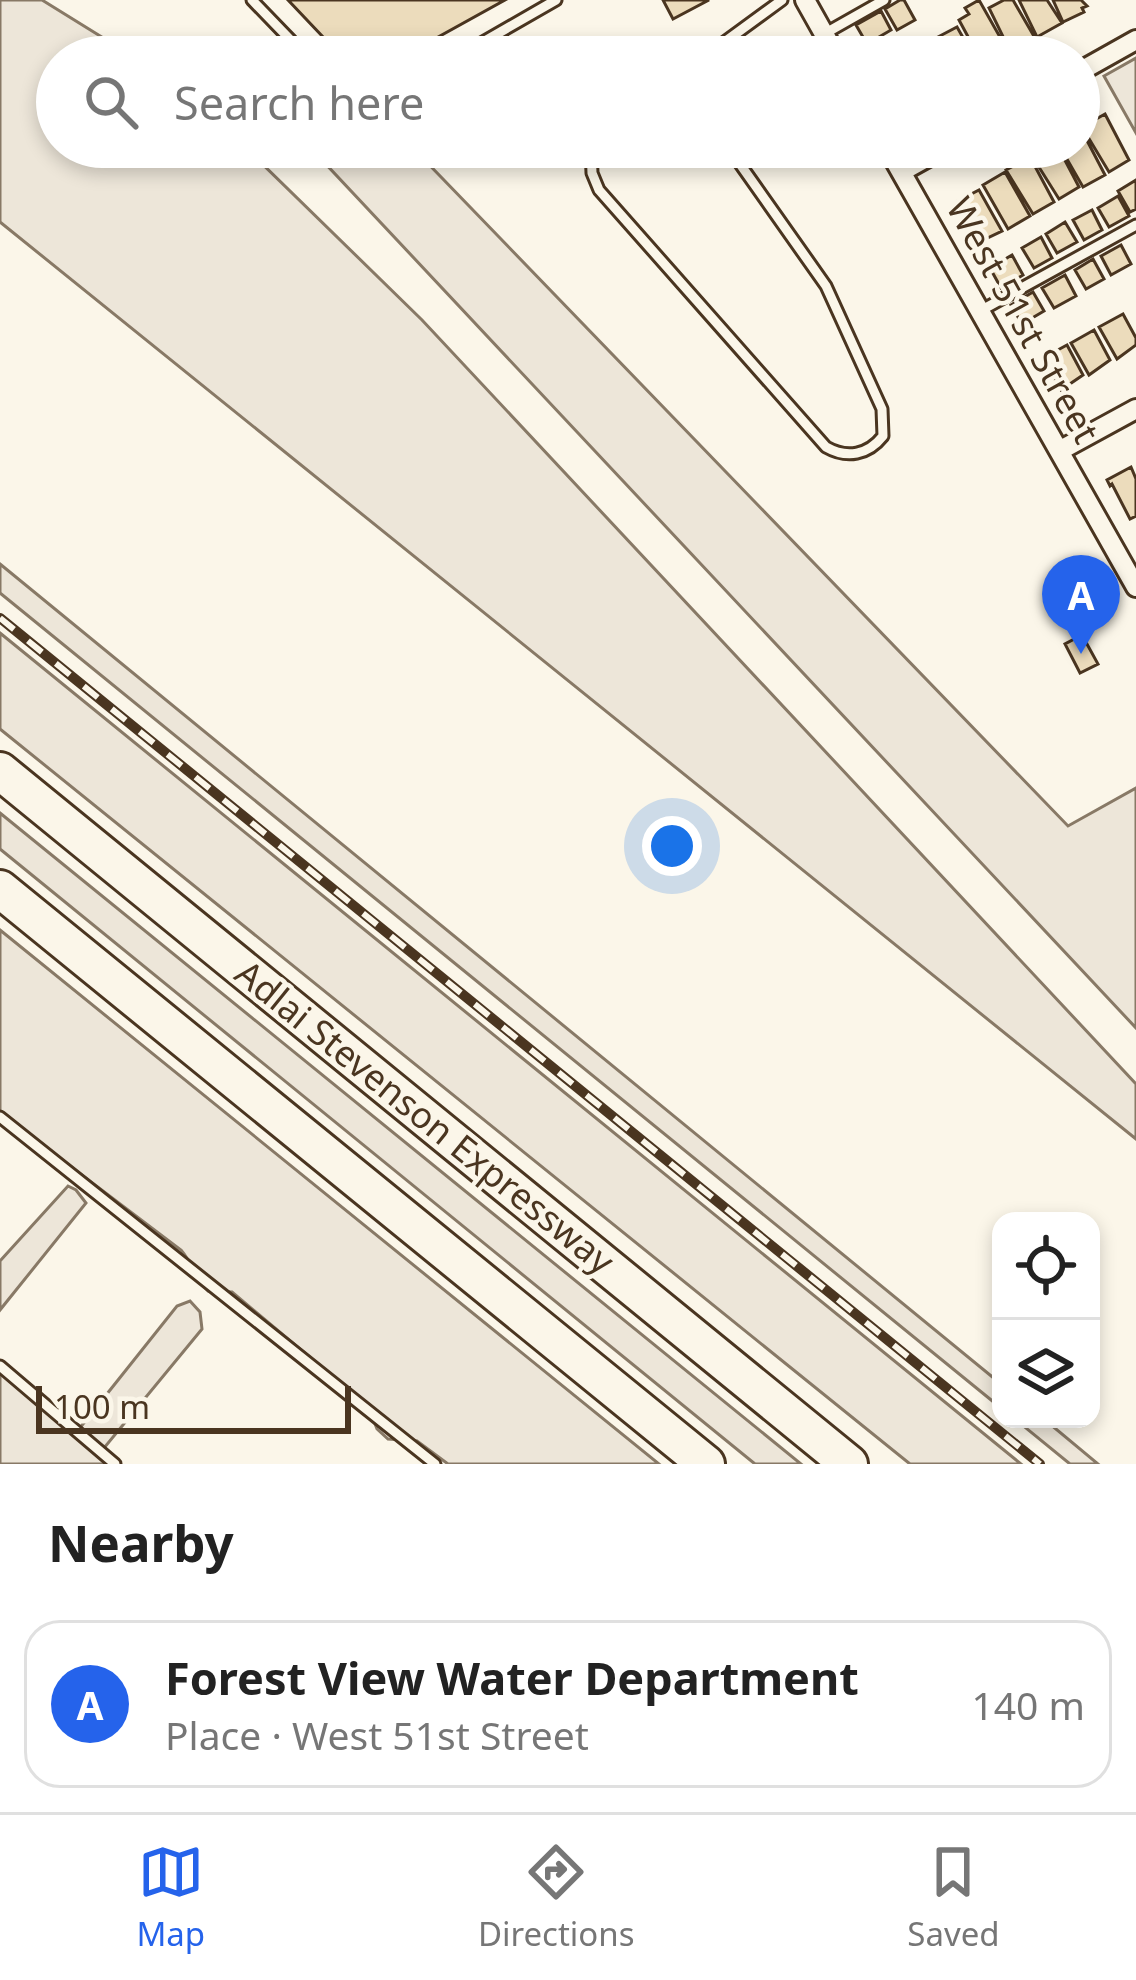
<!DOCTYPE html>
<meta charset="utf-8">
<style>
:root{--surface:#fff;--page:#f6f6f6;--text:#222;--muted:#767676;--line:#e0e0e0;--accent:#2563eb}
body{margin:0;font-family:"Noto Sans",sans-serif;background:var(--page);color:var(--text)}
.controls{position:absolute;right:36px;bottom:36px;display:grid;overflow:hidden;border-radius:24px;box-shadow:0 6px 18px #0003}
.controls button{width:108px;height:108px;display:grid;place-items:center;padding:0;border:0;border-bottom:3px solid var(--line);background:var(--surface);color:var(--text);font:60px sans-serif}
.scale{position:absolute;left:36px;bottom:30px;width:315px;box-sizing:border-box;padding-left:12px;border:6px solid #4a3520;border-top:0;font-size:33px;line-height:42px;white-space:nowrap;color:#4a3520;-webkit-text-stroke:9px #fbf6e9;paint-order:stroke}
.you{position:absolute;left:672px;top:846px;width:42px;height:42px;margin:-30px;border:9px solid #fff;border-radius:50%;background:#1a73e8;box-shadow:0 0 0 18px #1a73e833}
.badge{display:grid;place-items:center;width:78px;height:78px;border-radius:50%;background:var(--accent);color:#fff;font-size:39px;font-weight:700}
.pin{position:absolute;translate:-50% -99px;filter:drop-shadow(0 3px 6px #0008)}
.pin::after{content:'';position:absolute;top:63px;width:42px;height:36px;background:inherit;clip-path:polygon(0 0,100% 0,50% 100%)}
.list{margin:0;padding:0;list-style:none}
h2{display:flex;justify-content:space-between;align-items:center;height:156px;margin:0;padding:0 48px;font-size:51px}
h2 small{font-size:39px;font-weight:400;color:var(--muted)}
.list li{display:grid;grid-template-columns:78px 1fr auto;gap:36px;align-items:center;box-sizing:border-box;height:168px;margin:0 24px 24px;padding:0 24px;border:3px solid var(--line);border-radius:36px}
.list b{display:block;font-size:45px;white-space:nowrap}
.list p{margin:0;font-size:39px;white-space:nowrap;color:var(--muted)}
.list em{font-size:39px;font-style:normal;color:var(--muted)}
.icon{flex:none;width:66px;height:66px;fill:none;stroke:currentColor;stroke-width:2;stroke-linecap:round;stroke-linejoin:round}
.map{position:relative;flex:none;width:1136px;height:1464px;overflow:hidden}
.search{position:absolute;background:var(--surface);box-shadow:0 6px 18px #0003;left:36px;right:36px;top:36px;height:132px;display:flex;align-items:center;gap:30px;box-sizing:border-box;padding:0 42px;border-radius:66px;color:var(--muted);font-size:45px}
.sheet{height:348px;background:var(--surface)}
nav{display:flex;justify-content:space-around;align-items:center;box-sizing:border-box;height:168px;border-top:3px solid var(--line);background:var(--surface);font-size:33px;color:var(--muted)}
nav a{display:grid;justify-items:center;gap:6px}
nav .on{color:var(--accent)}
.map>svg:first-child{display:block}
</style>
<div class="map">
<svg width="1136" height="1464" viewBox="0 0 1136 1464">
<rect width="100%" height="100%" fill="#fbf6e9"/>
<path fill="#ede6d9" stroke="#887966" stroke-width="3" d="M0,0H42L134,57H57V147H245L422,320L1136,1084V1139L0,222Z
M1136,58V133L1104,76Z
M345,147H412L1068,826L1136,788V1028L322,160Z
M0,564L1001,1384V1408L0,593Z
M0,633L1021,1464H910L0,729Z
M0,813L801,1464H755L0,849Z
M0,930L659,1464H448L417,1441L388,1439L377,1429L368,1406L232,1292L208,1291C195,1278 193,1264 181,1250L0,1113Z
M68,1186L76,1190L86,1203L0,1310V1261Z
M190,1301L200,1312L202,1329L99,1454L110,1464H0V1371L75,1434L177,1306Z
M1015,1419H1044L1098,1464H1070Z"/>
<path fill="#ecdcbc" stroke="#4a3520" stroke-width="3" d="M288,0H505L402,57H342Z
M663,0H709L673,19Z
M900,0H904L915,20L897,30L885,9Z
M979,0L1009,53L1001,57H979L959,20L969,14L965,8Z
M1004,0H1013L1035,38L1010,51L989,8Z
M1019,0H1047L1062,23L1037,37Z
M1053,0H1081L1087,6L1082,8L1084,12L1063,22Z
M881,11L891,30L867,44L856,25Z
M957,27L974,57H947L936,38Z
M931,41L940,57H913L911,53Z
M1105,114L1129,160L1109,172L1082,127Z
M1081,129L1105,175L1083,187L1060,147H1079Z
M1047,147H1058L1079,187L1059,199L1032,156Z
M1030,157L1054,202L1033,214L1006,170Z
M1005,172L1030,216L1008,229L983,185Z
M1136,180V209L1130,212L1118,191Z
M979,190L1002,231L979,242L958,201Z
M1118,196L1129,216L1109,227L1098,208Z
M1092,210L1102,230L1084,240L1073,220Z
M1065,222L1077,242L1057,253L1046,234Z
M1041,237L1052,258L1034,268L1022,248Z
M1121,245L1131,264L1111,275L1101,256Z
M1012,255L1023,275L1001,288L990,268Z
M1093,259L1104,279L1086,289L1075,270Z
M1065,275L1076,296L1054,308L1042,288Z
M1033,292L1044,311L1022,324L1011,305Z
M1123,314L1136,338V345L1117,359L1099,327Z
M1094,330L1110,360L1089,375L1071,343Z
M1067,345L1083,375L1061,390L1043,358Z
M1131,467L1136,479V516L1130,519L1112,484L1110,486L1107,480Z
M1082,635L1098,664L1080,673L1065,644Z"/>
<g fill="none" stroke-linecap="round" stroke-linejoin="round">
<defs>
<path id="lane" d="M252,0L307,57
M824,34L884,0
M457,57L556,0
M704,57L782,0
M591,147L592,173L599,190L826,447C847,459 868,455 883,436L882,409L826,286L728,147
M980,311L1136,225
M0,1117L435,1464
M0,1366L115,1464"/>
<path id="street" d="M805,0L837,57
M1079,72L1136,40
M887,147L1136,587
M901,172L946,147
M1059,451L1136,409"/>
<path id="highway" d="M0,771L849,1464
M0,889L706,1464"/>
</defs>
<use href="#lane" stroke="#4a3520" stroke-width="15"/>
<use href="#street" stroke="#4a3520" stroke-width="24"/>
<use href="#highway" stroke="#4a3520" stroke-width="42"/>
<use href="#lane" stroke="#fbf6e9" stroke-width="9"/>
<use href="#street" stroke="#fbf6e9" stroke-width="18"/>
<use href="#highway" stroke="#fbf6e9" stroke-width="36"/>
<defs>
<path id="rail" d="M0,618L1040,1464"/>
</defs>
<use href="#rail" stroke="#4a3520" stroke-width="10"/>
<use href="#rail" stroke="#fbf6e9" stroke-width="6" stroke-dasharray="18" stroke-linecap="butt"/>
</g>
<g text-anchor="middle" stroke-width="9" stroke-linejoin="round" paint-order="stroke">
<g font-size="36" fill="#4a3520" stroke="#fbf6e9">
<text transform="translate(1023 320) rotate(61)" y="13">West 51st Street</text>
<text transform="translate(425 1117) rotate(39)" y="13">Adlai Stevenson Expressway</text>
</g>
</g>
</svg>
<div class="controls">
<button><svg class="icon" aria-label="locate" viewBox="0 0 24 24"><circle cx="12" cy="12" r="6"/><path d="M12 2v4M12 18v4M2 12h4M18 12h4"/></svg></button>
<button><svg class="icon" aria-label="layers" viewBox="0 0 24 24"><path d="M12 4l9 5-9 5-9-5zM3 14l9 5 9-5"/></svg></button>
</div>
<div class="scale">100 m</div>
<div class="you"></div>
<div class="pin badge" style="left:1081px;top:654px">A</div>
<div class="search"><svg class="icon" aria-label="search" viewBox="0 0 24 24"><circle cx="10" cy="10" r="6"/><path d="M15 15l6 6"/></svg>Search here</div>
</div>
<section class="sheet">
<h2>Nearby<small></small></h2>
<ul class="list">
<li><span class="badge">A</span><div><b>Forest View Water Department</b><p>Place · West 51st Street</p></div><em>140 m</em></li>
</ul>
</section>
<nav>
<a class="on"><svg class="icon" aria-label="map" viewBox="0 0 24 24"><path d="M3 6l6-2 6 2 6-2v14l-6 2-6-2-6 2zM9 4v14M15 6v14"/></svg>Map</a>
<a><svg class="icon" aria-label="directions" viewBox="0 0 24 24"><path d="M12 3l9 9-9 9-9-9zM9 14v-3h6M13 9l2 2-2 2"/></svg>Directions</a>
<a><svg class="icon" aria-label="saved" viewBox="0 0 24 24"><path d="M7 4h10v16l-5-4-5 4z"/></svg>Saved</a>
</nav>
